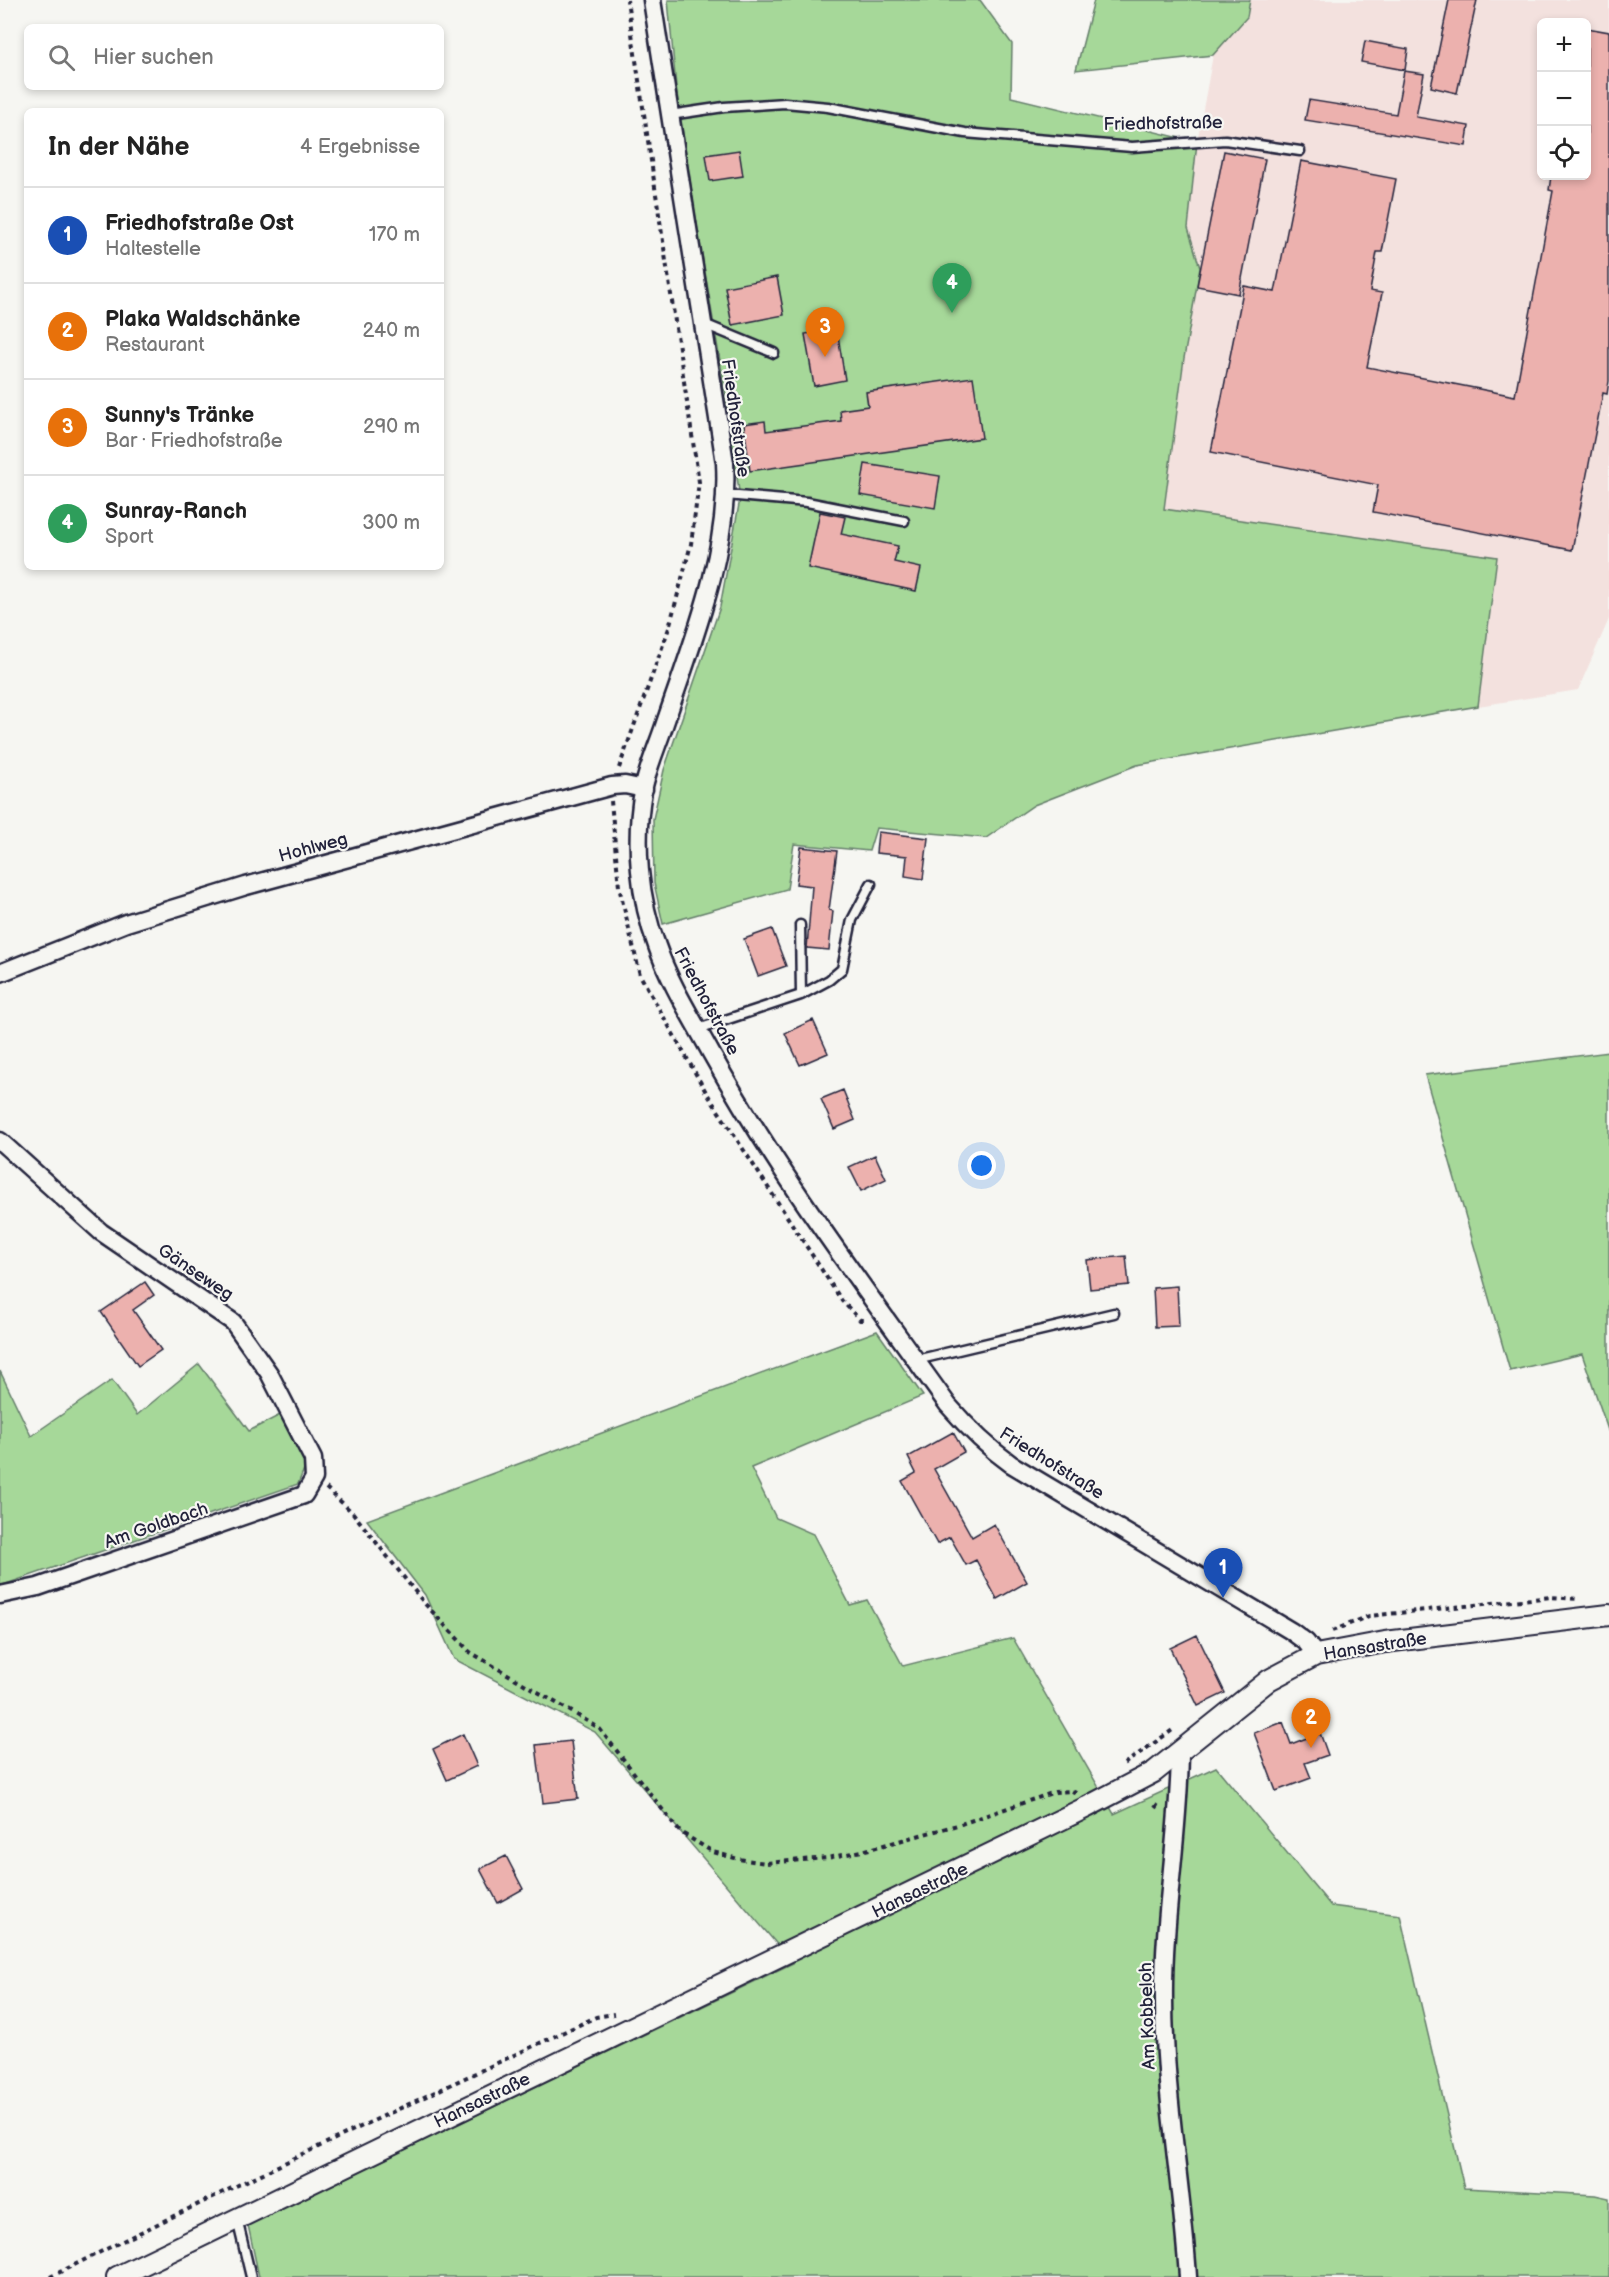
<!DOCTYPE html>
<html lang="de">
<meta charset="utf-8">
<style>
:root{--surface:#fff;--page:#f6f6f6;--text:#222;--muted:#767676;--line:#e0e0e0;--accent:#7c3aed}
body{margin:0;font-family:"Balsamiq Sans",sans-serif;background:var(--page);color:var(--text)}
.controls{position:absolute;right:18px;top:18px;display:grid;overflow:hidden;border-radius:9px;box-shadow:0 3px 9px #0003}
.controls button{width:54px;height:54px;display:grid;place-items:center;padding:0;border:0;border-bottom:2px solid var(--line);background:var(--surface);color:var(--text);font:30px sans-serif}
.you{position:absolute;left:982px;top:1166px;width:21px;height:21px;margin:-15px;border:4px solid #fff;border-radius:50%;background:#1a73e8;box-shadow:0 0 0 9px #1a73e833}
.badge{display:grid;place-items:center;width:39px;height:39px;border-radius:50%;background:var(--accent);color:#fff;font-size:20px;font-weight:700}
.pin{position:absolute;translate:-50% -50px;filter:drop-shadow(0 2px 3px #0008)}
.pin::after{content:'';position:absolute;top:32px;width:21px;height:18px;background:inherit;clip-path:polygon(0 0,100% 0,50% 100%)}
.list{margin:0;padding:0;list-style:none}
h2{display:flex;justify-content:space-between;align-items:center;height:78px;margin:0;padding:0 24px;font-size:26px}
h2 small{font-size:20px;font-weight:400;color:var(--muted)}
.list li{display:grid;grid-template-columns:39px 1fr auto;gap:18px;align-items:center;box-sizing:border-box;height:96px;padding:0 24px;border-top:2px solid var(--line)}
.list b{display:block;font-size:22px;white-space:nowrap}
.list p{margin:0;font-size:20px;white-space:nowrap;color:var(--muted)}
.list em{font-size:20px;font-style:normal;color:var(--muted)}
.icon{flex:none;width:33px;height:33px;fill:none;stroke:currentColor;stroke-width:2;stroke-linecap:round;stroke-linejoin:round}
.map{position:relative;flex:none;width:1609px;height:2277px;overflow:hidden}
.search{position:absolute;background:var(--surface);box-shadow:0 3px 9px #0003;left:24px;top:24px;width:420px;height:66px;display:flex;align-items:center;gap:15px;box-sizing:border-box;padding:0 21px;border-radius:9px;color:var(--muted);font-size:22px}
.panel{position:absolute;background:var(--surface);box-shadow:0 3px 9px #0003;left:24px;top:108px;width:420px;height:462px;border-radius:9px}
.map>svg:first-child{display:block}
</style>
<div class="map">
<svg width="1609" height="2277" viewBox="0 0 1609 2277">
<rect width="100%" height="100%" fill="#f6f6f2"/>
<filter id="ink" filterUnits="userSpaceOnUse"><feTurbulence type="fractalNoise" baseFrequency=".0167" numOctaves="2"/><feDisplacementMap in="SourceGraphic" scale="12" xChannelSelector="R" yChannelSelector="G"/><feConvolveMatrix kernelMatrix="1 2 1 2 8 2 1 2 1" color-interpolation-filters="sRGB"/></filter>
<g filter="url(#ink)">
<path fill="#f3e1de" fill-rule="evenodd" d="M1250,0H1609V619L1578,690L1478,706L1497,558L1164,509L1184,358L1200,268L1188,228L1197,142L1213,55L1247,17ZM1542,22H1586V176H1542Z"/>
<path fill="#a6d899" stroke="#647d6a" stroke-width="1.5" d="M668,0H980L1012,44L1011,97L1197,142L1188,228L1200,268L1184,358L1164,509L1497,557L1478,706L1137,765L1034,805L986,838L876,828L869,851L794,844L787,889L663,924L654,883L653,819L664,770L720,607L740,499L727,402L694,207L676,87Z
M1094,0H1250L1247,17L1213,55L1076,70Z
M1609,1052V1433L1582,1354L1510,1371L1425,1075Z
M877,1331L923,1396L751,1468L776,1518L813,1534L850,1605L867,1600L903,1666L1013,1638L1114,1814L1216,1767L1331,1906L1400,1915L1464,2188L1595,2195L1609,2198V2277H259L248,2225L793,1963L595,1732L454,1659L425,1595L367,1520Z
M199,1364L249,1431L280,1415L306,1464L298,1484L0,1586V1371L31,1436L112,1380L137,1415Z"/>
<path fill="#ecb1ae" stroke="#22223b" stroke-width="1.5" d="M1449,0H1477L1457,93L1431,87Z
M1587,28L1609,32V381L1607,394L1603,393L1572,550L1373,512L1378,485L1211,452L1244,286L1275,292L1301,161L1396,179L1382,252H1377L1370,291L1382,293L1367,367L1515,396L1553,191L1549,190L1551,176H1587Z
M1365,41L1408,49L1405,70L1361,62Z
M1404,71L1424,74L1416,117L1469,126L1466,146L1305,120L1309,100L1396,114Z
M739,150L743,176L710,181L706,155Z
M1224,151L1265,159L1239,294L1197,286Z
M777,277L784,315L732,325L725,287Z
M837,329L845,380L814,386L805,334Z
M973,377L982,438L750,471L744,424L765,421L766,431L841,421L840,410L868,406L866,392Z
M865,464L940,476L935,508L860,495Z
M820,512L845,517L841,534L898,546L894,562L921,568L916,591L808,568Z
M878,832L928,838L923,879L905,876L907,856L876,853Z
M801,847L837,851L829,910L833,911L829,950L807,948L812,886L796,884Z
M772,929L786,966L758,976L744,939Z
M813,1020L828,1053L800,1065L785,1033Z
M843,1090L855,1120L834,1129L821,1099Z
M875,1155L886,1179L861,1191L849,1167Z
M1126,1256L1129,1285L1090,1289L1087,1260Z
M145,1282L154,1295L133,1310L161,1350L138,1366L101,1312Z
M1177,1286L1179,1326L1155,1327L1153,1288Z
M953,1432L964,1452L934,1469L972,1537L994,1524L1027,1582L997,1599L976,1560L966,1565L950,1537L937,1544L902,1481L916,1473L908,1457Z
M1197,1635L1225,1693L1198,1706L1170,1648Z
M1283,1722L1291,1744L1320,1733L1328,1755L1305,1763L1311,1778L1276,1791L1254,1733Z
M463,1734L477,1766L447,1780L433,1749Z
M571,1741L578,1799L543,1803L536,1745Z
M506,1856L523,1889L498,1903L480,1869Z"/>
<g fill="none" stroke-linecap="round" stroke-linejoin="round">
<defs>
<path id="service" d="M670,115L724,107L785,103L828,107L965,133L1132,147L1225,140L1300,151
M704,324L774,353
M726,495L807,502L904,521
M800,925L801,995
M698,1029L801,995L829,980L842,969L852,920L871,884
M916,1360L1114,1313
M237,2219L251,2277"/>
<path id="minor" d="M652,0L725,463C730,552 692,643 664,726C657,747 647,769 643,791C634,841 639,899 657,946C670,984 692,1018 711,1053C780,1177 866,1290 948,1405C967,1427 987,1447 1011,1464L1291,1631L1306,1642L1316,1655
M0,973L126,923L246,886L612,786L625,785L644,789
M0,1141L101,1232L233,1322L269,1373L313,1459L314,1478L304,1495L38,1587L0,1595
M1180,1753C1179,1836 1163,1917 1164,1999C1164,2092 1182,2185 1188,2277"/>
<path id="tertiary" d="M117,2277L1087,1807L1154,1772L1269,1680L1316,1655L1385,1642L1609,1615"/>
</defs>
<use href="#service" stroke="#22223b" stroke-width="13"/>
<use href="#minor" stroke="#22223b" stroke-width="21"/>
<use href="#tertiary" stroke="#22223b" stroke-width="24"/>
<path stroke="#22223b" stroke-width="4" stroke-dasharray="4.5 4.5" stroke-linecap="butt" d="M619,768L669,628L691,544L699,482L627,0
M611,801L619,887L640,975L706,1092L842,1301L860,1320H866
M326,1488L353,1513L425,1604L470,1652L599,1728L680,1832L713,1852L738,1859L766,1863L827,1858L862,1851L961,1824L1055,1792L1072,1791L1076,1793
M1332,1631L1369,1616L1551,1597L1578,1599
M1124,1764L1174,1729
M1155,1808L1160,1801
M50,2277C230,2187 413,2102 596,2017L614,2014"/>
<use href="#service" stroke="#f6f6f2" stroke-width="8"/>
<use href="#minor" stroke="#f6f6f2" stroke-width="16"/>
<use href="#tertiary" stroke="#f6f6f2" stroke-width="20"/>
</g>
</g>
<g text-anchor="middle" stroke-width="4.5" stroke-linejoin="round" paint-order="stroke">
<g font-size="18" fill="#22223b" stroke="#f6f6f2">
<text transform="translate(1163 123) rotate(-1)" y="6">Friedhofstraße</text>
<text transform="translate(736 418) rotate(82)" y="6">Friedhofstraße</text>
<text transform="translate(313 847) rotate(-15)" y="6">Hohlweg</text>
<text transform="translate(707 1001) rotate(62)" y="6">Friedhofstraße</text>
<text transform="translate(196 1272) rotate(34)" y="6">Gänseweg</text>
<text transform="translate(1052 1463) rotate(32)" y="6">Friedhofstraße</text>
<text transform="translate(156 1525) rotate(-19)" y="6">Am Goldbach</text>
<text transform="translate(1375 1646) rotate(-9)" y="6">Hansastraße</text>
<text transform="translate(920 1890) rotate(-26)" y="6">Hansastraße</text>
<text transform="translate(1147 2016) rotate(-92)" y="6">Am Kobbeloh</text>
<text transform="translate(482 2100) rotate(-26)" y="6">Hansastraße</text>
</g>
</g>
</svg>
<div class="controls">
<button>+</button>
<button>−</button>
<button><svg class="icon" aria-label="locate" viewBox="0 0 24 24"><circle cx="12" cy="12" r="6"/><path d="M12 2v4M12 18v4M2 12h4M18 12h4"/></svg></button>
</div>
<div class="you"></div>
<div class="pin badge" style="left:1223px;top:1598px;background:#1a4fb4">1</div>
<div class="pin badge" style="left:1311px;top:1748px;background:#e8710a">2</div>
<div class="pin badge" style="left:825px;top:357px;background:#e8710a">3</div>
<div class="pin badge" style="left:952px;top:313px;background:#2e9e5b">4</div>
<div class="search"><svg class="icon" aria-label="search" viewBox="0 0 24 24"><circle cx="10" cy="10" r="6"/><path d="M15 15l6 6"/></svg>Hier suchen</div>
<section class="panel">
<h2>In der Nähe<small>4 Ergebnisse</small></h2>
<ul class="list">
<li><span class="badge" style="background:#1a4fb4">1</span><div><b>Friedhofstraße Ost</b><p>Haltestelle</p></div><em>170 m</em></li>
<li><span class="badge" style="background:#e8710a">2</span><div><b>Plaka Waldschänke</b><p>Restaurant</p></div><em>240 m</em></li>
<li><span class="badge" style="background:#e8710a">3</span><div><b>Sunny's Tränke</b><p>Bar · Friedhofstraße</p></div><em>290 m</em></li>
<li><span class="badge" style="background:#2e9e5b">4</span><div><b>Sunray-Ranch</b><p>Sport</p></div><em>300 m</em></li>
</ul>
</section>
</div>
